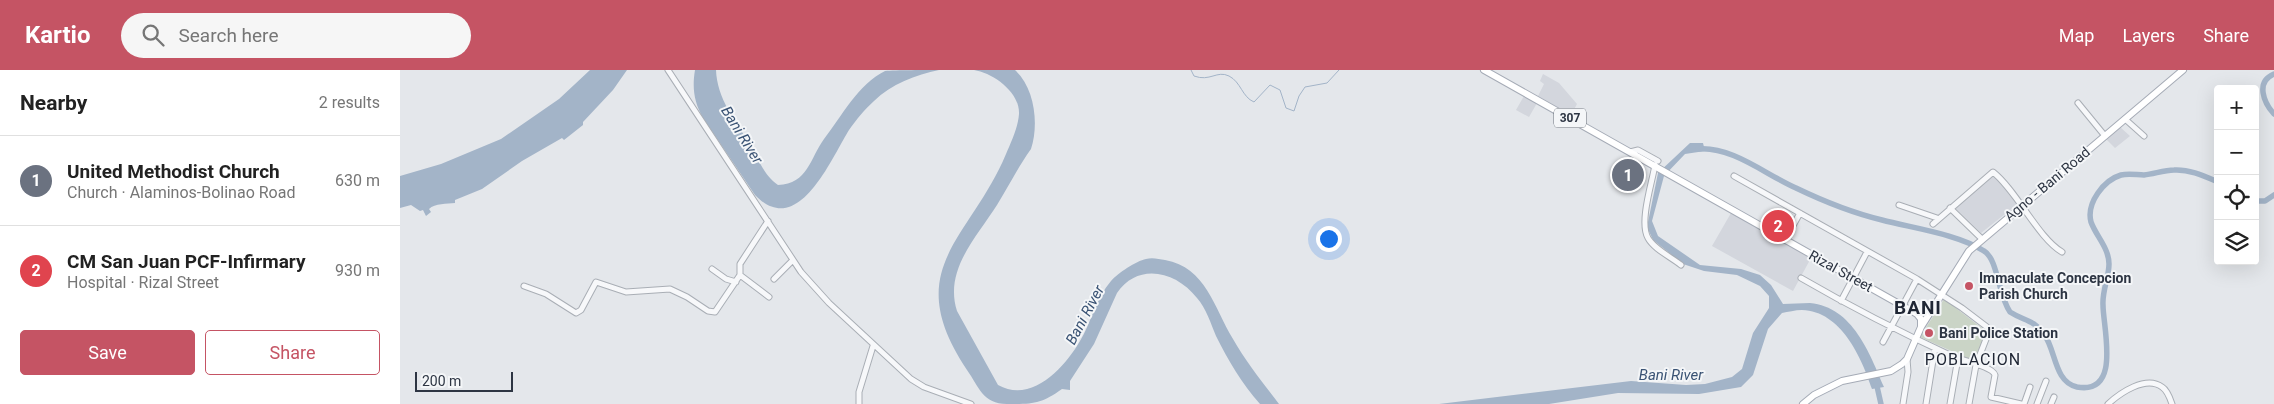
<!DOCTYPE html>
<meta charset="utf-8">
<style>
:root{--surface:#fff;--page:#f6f6f6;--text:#222;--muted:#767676;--line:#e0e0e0;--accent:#c55464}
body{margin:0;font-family:Roboto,sans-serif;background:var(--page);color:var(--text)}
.controls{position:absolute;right:15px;top:15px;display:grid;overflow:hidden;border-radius:5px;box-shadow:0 5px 20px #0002}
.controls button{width:45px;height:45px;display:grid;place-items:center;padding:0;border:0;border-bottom:1px solid var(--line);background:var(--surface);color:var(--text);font:25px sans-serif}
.scale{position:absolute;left:15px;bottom:12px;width:98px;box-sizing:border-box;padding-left:5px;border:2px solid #2d3543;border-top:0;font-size:14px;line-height:18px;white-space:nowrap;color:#2d3543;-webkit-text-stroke:4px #f4f6f8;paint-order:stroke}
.you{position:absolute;left:928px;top:168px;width:18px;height:18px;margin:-12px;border:4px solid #fff;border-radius:50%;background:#1a73e8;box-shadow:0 0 0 8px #1a73e833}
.badge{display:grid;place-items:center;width:32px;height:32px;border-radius:50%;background:var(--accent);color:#fff;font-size:16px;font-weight:700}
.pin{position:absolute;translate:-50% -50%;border:2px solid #fff;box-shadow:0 1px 5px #0006}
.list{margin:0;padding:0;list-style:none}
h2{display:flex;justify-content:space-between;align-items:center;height:65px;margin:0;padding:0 20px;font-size:21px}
h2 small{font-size:16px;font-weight:400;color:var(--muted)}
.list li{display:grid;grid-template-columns:32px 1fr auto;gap:15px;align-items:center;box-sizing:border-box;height:90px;padding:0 20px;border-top:1px solid var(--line)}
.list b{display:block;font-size:19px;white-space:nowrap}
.list p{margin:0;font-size:16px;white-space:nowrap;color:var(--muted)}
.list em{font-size:16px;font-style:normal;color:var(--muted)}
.actions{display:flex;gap:10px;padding:15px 20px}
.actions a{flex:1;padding:11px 0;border:1px solid var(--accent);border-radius:5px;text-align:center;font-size:18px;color:var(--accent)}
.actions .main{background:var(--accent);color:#fff}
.icon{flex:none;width:28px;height:28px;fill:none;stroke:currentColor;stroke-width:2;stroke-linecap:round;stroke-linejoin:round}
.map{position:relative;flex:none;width:1874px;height:334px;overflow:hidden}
header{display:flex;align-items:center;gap:30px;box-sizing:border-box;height:70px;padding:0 25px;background:var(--accent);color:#fff}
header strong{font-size:24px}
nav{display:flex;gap:28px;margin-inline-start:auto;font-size:18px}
.search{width:350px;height:45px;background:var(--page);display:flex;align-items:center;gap:12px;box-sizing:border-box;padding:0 18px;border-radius:28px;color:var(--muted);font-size:19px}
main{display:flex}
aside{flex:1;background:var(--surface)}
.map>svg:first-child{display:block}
</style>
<header>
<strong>Kartio</strong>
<div class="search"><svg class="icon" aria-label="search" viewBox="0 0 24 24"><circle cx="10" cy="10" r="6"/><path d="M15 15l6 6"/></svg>Search here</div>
<nav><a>Map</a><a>Layers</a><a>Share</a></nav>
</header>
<main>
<aside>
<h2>Nearby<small>2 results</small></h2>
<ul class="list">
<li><span class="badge" style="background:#6b7280">1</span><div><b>United Methodist Church</b><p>Church · Alaminos-Bolinao Road</p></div><em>630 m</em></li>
<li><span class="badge" style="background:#e0444e">2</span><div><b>CM San Juan PCF-Infirmary</b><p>Hospital · Rizal Street</p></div><em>930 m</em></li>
</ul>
<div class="actions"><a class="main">Save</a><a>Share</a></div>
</aside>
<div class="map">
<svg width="1874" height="334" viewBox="0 0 1874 334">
<rect width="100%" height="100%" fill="#e4e7eb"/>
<path fill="#d3d6dd" d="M1143,4L1159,13L1177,34L1171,45L1138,26L1144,14L1140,11Z
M1124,26L1137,33L1129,47L1116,40Z
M1720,57L1730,66L1715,78L1706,69Z
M1593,103L1619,133L1581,163L1554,137Z
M1331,143L1411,188L1393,221L1312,176Z"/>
<path fill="#cad4c6" d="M1544,229L1587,262L1576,292L1520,267Z"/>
<path fill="#a3b4c8" d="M190,0H227L213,20L183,52V55L164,70L162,68L122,91L82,119L55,130V133C47,134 35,133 29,139L31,142L26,146L23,140L20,141L11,135L0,138V106L41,94L101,69L159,29Z
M295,0H316C317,28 335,51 350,74C359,89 363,105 378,115C408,114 410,88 424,69C442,46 458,14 485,1C495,0 527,0 539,0C516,5 491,14 474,31C465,39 456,50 449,60C431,89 398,170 355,125L303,48C294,32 292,18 295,0Z
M574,0H615C635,18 639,55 631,79C618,97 609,116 597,135C576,168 544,200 557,241L598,315C632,334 665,297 680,271C691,253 696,228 711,211C718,203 736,191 746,189C752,187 759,189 765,190C806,197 814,238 833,269C846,292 863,313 879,334H860C842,314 828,290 816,266C811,254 806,238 797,228C776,201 738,192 717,223L694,274L670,311V320L662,319C641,334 634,334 607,334C583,334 579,317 567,300C499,198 570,170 606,84C611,72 618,58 619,44C620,22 593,3 574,0Z
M1290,73H1303L1305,81L1285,84L1264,106L1252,151L1258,166L1300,195L1341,199L1360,205L1371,215L1383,234C1391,234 1401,233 1410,233C1453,237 1470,284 1484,317L1472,319C1462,288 1441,241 1402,240C1395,240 1388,242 1382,243L1368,259L1353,305L1341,317L1299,324L1218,323L1149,334H1039L1231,311L1286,315L1305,314L1332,307L1342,299L1353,263L1369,238V226L1360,216L1337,205L1304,201L1283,194L1253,170L1247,157L1258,103Z"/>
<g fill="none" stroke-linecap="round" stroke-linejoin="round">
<path stroke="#a3b4c8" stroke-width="1" d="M791,0L794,6C810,12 817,0 829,6C841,12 842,27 854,32L870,15L880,20L886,38L894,41L899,26L905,17L927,13L939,0"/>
<path stroke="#a3b4c8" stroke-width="5.5" d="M1874,4C1855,12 1864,33 1874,44
M1298,79C1332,76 1366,105 1396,118C1423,131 1453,143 1482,150C1512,158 1558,164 1584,181C1598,189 1598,225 1610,242C1624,251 1633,249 1644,264C1656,280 1654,312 1677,317C1722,325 1703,258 1703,235C1702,221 1709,207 1709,194C1709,178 1696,166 1691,152C1686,133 1704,110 1721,105C1729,103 1737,105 1744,105C1754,104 1764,100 1774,100C1789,99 1804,106 1818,112
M1855,131H1865L1874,125
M1476,312L1481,334"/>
<defs>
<path id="minor" d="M268,0L401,202L429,233L511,309L524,317L571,334
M1678,33L1705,66
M1725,49L1744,66
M1230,82L1238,80L1258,91
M1255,95C1252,113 1239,152 1248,168C1254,179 1271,187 1281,195
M1334,106L1517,209L1562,238L1587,257L1588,264L1576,295L1569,334
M1499,135L1537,148
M1550,138L1582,169
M368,151L340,194V205L369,227
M1533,154L1593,102C1617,121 1638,168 1662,182
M1385,170L1400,143
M312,199L326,209L336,212
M1401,208C1451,237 1502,263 1554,287C1563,290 1593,297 1595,305L1591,327L1621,334
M374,209L392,191
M124,216L146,224L176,243L181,240L196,212L226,222L270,219L287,227L308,241L315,242L340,205
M1441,231L1467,182
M1483,272L1517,209
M459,334V322L473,276
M1503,334L1508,302L1507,289
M1526,334L1535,278
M1550,334L1558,288
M1624,334L1630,317
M1637,334L1646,311
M1651,334L1654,327
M1708,334C1720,323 1746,305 1762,317C1767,320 1770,328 1772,334"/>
<path id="major" d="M1084,0L1517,244L1521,249V256
M1403,334L1414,325L1442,311L1491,301L1502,294L1507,289L1521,257L1569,181L1783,0"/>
</defs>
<use href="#minor" stroke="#a9aeb5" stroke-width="7"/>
<use href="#major" stroke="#a5abb6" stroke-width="8"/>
<use href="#minor" stroke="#f7f8fa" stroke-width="5"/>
<use href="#major" stroke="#fff" stroke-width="6"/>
</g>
<g fill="#c55464" stroke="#f4f6f8" stroke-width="2">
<circle cx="1569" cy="216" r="5"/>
<circle cx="1529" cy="263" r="5"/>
</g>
<g text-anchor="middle" stroke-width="4" stroke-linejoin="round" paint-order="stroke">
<rect fill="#f4f6f8" stroke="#696f79" stroke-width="1" x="1154" y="38.5" width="32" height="19" rx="4"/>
<g font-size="12" font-weight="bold" fill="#2d3543">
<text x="1170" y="52">307</text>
</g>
<g font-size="14" fill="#2d3543" stroke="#f4f6f8">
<text transform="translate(1647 114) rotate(-40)" y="5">Agno - Bani Road</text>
<text transform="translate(1441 201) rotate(29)" y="5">Rizal Street</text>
</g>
<g font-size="14" font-weight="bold" fill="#2d3543" stroke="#f4f6f8" text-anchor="start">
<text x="1579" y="213">Immaculate Concepcion<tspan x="1579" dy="16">Parish Church</tspan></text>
<text x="1539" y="268">Bani Police Station</text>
</g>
<g font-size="15" font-style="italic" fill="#3a5374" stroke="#f4f6f8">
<text transform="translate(342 65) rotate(58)" y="5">Bani River</text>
<text transform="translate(685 245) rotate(-62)" y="5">Bani River</text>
<text x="1271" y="310">Bani River</text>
</g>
<g font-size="16" letter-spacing="1" fill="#1f2634" stroke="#f4f6f8">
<text x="1573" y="295">POBLACION</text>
</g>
<g font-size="19" font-weight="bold" letter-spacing="1" fill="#1f2634" stroke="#f4f6f8">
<text x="1518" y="244">BANI</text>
</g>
</g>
</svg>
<div class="controls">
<button>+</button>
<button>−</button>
<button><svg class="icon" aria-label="locate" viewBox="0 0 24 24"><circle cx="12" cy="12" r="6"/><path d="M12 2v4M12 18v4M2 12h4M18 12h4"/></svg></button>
<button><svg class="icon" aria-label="layers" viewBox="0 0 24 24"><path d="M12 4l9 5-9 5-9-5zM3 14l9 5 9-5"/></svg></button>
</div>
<div class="scale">200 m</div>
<div class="you"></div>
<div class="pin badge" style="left:1228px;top:105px;background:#6b7280">1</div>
<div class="pin badge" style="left:1378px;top:156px;background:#e0444e">2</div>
</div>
</main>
